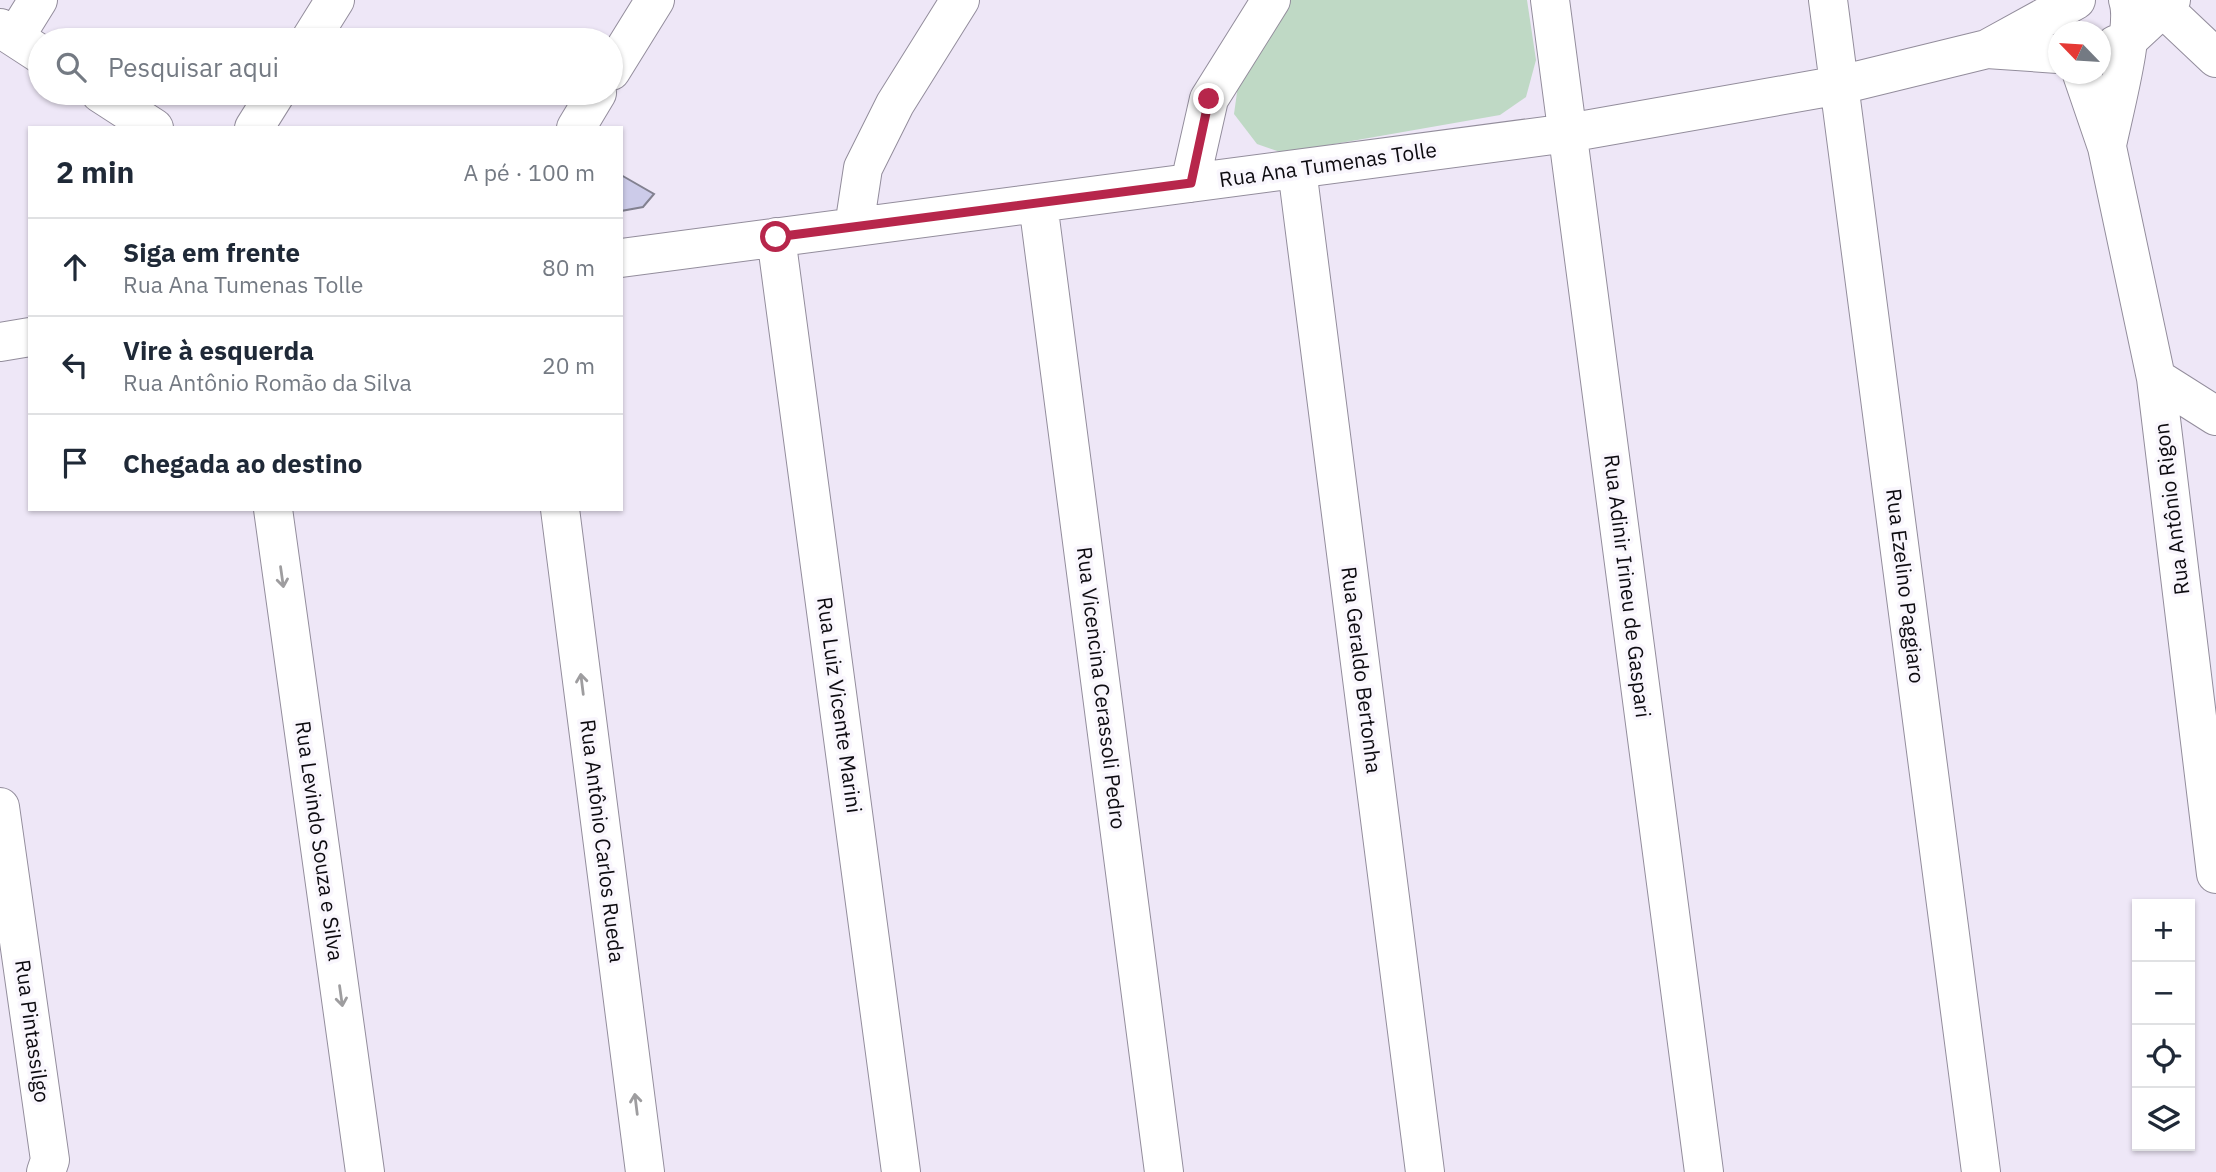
<!DOCTYPE html>
<html lang="pt">
<meta charset="utf-8">
<style>
:root{--surface:#fff;--page:#f6f6f7;--text:#1f2937;--muted:#747a83;--line:#e0e1e3}
body{margin:0;font-family:"IBM Plex Sans",sans-serif;background:var(--page);color:var(--text)}
.controls{position:absolute;right:21px;bottom:21px;display:grid;overflow:hidden;border-radius:0px;box-shadow:0 2px 5px #0004}
.controls button{width:63px;height:63px;display:grid;place-items:center;padding:0;border:0;border-bottom:2px solid var(--line);background:var(--surface);color:var(--text);font:35px sans-serif}
.compass{position:absolute;left:2048px;top:21px;width:63px;height:63px;border-radius:50%;background:var(--surface);box-shadow:0 2px 5px #0004;rotate:295deg}
.stop{position:absolute;width:21px;height:21px;margin:-16px;border:5px solid #b7264b;border-radius:50%;background:#fff}
.stop.end{background:#b7264b;border-color:#fff;box-shadow:0 2px 7px #0008}
.list{margin:0;padding:0;list-style:none}
h2{display:flex;justify-content:space-between;align-items:center;height:91px;margin:0;padding:0 28px;font-size:30px}
h2 small{font-size:23px;font-weight:400;color:var(--muted)}
.list li{display:grid;grid-template-columns:46px 1fr auto;gap:21px;align-items:center;box-sizing:border-box;height:98px;padding:0 28px;border-top:2px solid var(--line)}
.list b{display:block;font-size:26px;white-space:nowrap}
.list p{margin:0;font-size:23px;white-space:nowrap;color:var(--muted)}
.list em{font-size:23px;font-style:normal;color:var(--muted)}
.icon{flex:none;width:38px;height:38px;fill:none;stroke:currentColor;stroke-width:2;stroke-linecap:round;stroke-linejoin:round}
.map{position:relative;flex:none;width:2216px;height:1172px;overflow:hidden}
.search{position:absolute;background:var(--surface);box-shadow:0 2px 5px #0004;left:28px;top:28px;width:595px;height:77px;display:flex;align-items:center;gap:18px;box-sizing:border-box;padding:0 24px;border-radius:38px;color:var(--muted);font-size:26px}
.panel{position:absolute;background:var(--surface);box-shadow:0 2px 5px #0004;left:28px;top:126px;width:595px;height:385px;border-radius:0px}
.map>svg:first-child{display:block}
</style>
<div class="map">
<svg width="2216" height="1172" viewBox="0 0 2216 1172">
<rect width="100%" height="100%" fill="#eee7f7"/>
<path fill="#bfd9c5" d="M1289,0H1527L1536,60L1526,97L1500,115L1283,153L1257,144L1234,114L1239,78Z"/>
<path fill="#cccbe9" stroke="#828190" stroke-width="2" d="M621,175L654,194L643,207L621,211Z"/>
<g fill="none" stroke-linecap="round" stroke-linejoin="round">
<defs>
<path id="minor" d="M1550,0L1704,1172
M1828,0L1981,1172
M2163,8L2216,58
M0,28L40,54
M15,37L38,0
M310,40L335,0
M2115,45L2129,39L2171,0
M1987,49L2058,54
M611,71L655,0
M2082,74L2107,147L2156,378L2216,874
M100,93L154,128
M254,128L276,93
M576,128L597,93
M2107,145C2113,115 2137,26 2128,0
M1297,169L1425,1172
M1190,183L1209,99L1271,0
M1038,203L1164,1172
M854,227L863,168L895,104L960,0
M776,237L901,1172
M621,258L1568,133L1840,85L1987,49L2076,0
M0,342L30,337
M2156,378L2216,416
M273,509L365,1172
M560,509L645,1172
M0,807L50,1160L46,1172"/>
</defs>
<use href="#minor" stroke="#938d9c" stroke-width="40"/>
<use href="#minor" stroke="#fff" stroke-width="38"/>
</g>
<defs><path id="oneway-shaft" d="M-6 0H5M1.5-3L5.5 0L1.5 3" fill="none" stroke-width="1.6" stroke-linecap="round" stroke-linejoin="round" transform="scale(1.75)"/></defs>
<g stroke="#9e9d9f">
<use href="#oneway-shaft" transform="translate(282 577) rotate(82)"/>
<use href="#oneway-shaft" transform="translate(582 684) rotate(-97)"/>
<use href="#oneway-shaft" transform="translate(341 996) rotate(82)"/>
<use href="#oneway-shaft" transform="translate(636 1104) rotate(-97)"/>
</g>
<g fill="none" stroke-linecap="round" stroke-linejoin="round">
<path stroke="#b7264b" stroke-width="9" d="M776,237L1191,183L1209,99"/>
</g>
<g text-anchor="middle" stroke-width="7" stroke-linejoin="round" paint-order="stroke">
<g font-size="21" fill="#0d0b10" stroke="#f9f6fd">
<text transform="translate(1328 165) rotate(-8)" y="7">Rua Ana Tumenas Tolle</text>
<text transform="translate(2172 509) rotate(-97)" y="7">Rua Antônio Rigon</text>
<text transform="translate(1627 586) rotate(83)" y="7">Rua Adinir Irineu de Gaspari</text>
<text transform="translate(1905 586) rotate(83)" y="7">Rua Ezelino Paggiaro</text>
<text transform="translate(1361 670) rotate(83)" y="7">Rua Geraldo Bertonha</text>
<text transform="translate(1101 688) rotate(83)" y="7">Rua Vicencina Cerassoli Pedro</text>
<text transform="translate(839 705) rotate(82)" y="7">Rua Luiz Vicente Marini</text>
<text transform="translate(319 841) rotate(82)" y="7">Rua Levindo Souza e Silva</text>
<text transform="translate(602 841) rotate(83)" y="7">Rua Antônio Carlos Rueda</text>
<text transform="translate(32 1031) rotate(82)" y="7">Rua Pintassilgo</text>
</g>
</g>
</svg>
<div class="controls">
<button>+</button>
<button>−</button>
<button><svg class="icon" aria-label="locate" viewBox="0 0 24 24"><circle cx="12" cy="12" r="6"/><path d="M12 2v4M12 18v4M2 12h4M18 12h4"/></svg></button>
<button><svg class="icon" aria-label="layers" viewBox="0 0 24 24"><path d="M12 4l9 5-9 5-9-5zM3 14l9 5 9-5"/></svg></button>
</div>
<svg class="compass" viewBox="-18 -18 36 36"><path d="M0-13l5 13h-10z" fill="#e53935"/><path d="M0 13l5-13h-10z" fill="#747a83"/></svg>
<div class="stop" style="left:776px;top:237px"></div>
<div class="stop end" style="left:1209px;top:99px"></div>
<div class="search"><svg class="icon" aria-label="search" viewBox="0 0 24 24"><circle cx="10" cy="10" r="6"/><path d="M15 15l6 6"/></svg>Pesquisar aqui</div>
<section class="panel">
<h2>2 min<small>A pé · 100 m</small></h2>
<ul class="list">
<li><svg class="icon" aria-label="ahead" viewBox="0 0 24 24"><path d="M12 20V5M6 11l6-6 6 6"/></svg><div><b>Siga em frente</b><p>Rua Ana Tumenas Tolle</p></div><em>80 m</em></li>
<li><svg class="icon" aria-label="left" viewBox="0 0 24 24"><path d="M17 20v-9H6M10 6l-5 5 5 5"/></svg><div><b>Vire à esquerda</b><p>Rua Antônio Romão da Silva</p></div><em>20 m</em></li>
<li><svg class="icon" aria-label="arrive" viewBox="0 0 24 24"><path d="M6 21V4h12l-3 4 3 4H6"/></svg><div><b>Chegada ao destino</b></div></li>
</ul>
</section>
</div>
